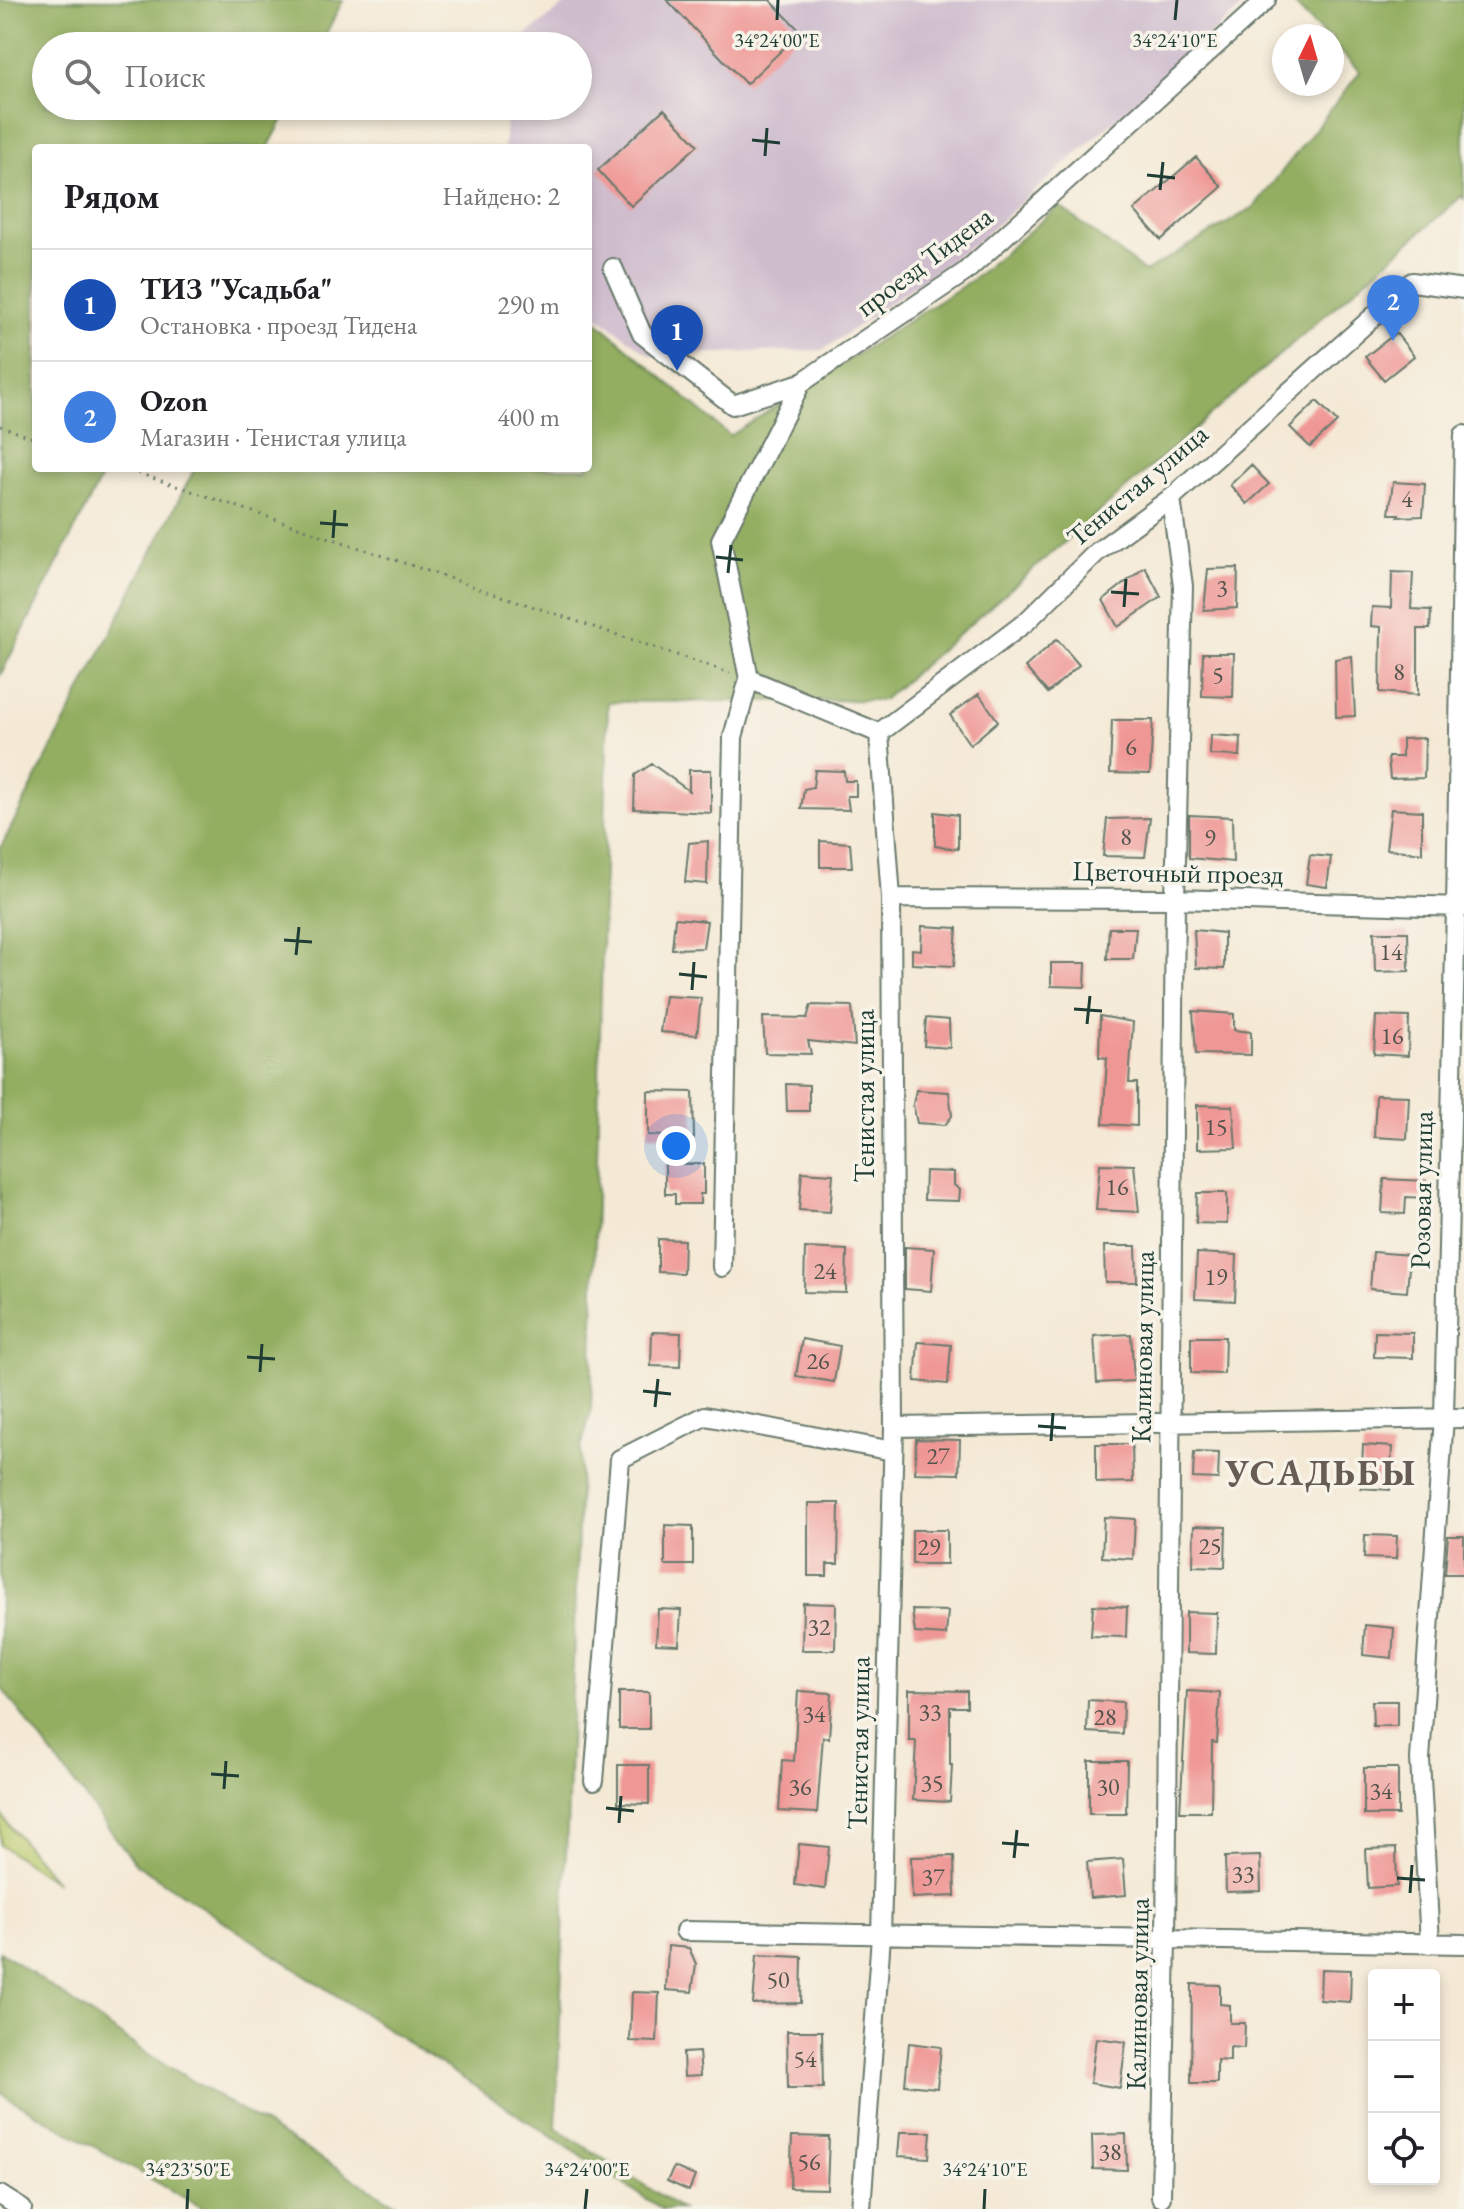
<!DOCTYPE html>
<html lang="ru">
<meta charset="utf-8">
<style>
:root{--surface:#fff;--page:#f6f6f6;--text:#202124;--muted:#757577;--line:#e0e0e0;--accent:#db2777}
body{margin:0;font-family:"EB Garamond",serif;background:var(--page);color:var(--text)}
.controls{position:absolute;right:24px;bottom:24px;display:grid;overflow:hidden;border-radius:8px;box-shadow:0 4px 12px #0003}
.controls button{width:72px;height:72px;display:grid;place-items:center;padding:0;border:0;border-bottom:2px solid var(--line);background:var(--surface);color:var(--text);font:40px sans-serif}
.compass{position:absolute;left:1272px;top:24px;width:72px;height:72px;border-radius:50%;background:var(--surface);box-shadow:0 4px 12px #0003;rotate:5deg}
.you{position:absolute;left:676px;top:1146px;width:28px;height:28px;margin:-20px;border:6px solid #fff;border-radius:50%;background:#1a73e8;box-shadow:0 0 0 12px #1a73e833}
.badge{display:grid;place-items:center;width:52px;height:52px;border-radius:50%;background:var(--accent);color:#fff;font-size:26px;font-weight:700}
.pin{position:absolute;translate:-50% -66px;filter:drop-shadow(0 2px 4px #0008)}
.pin::after{content:'';position:absolute;top:42px;width:28px;height:24px;background:inherit;clip-path:polygon(0 0,100% 0,50% 100%)}
.list{margin:0;padding:0;list-style:none}
h2{display:flex;justify-content:space-between;align-items:center;height:104px;margin:0;padding:0 32px;font-size:34px}
h2 small{font-size:26px;font-weight:400;color:var(--muted)}
.list li{display:grid;grid-template-columns:52px 1fr auto;gap:24px;align-items:center;box-sizing:border-box;height:112px;padding:0 32px;border-top:2px solid var(--line)}
.list b{display:block;font-size:30px;white-space:nowrap}
.list p{margin:0;font-size:26px;white-space:nowrap;color:var(--muted)}
.list em{font-size:26px;font-style:normal;color:var(--muted)}
.icon{flex:none;width:44px;height:44px;fill:none;stroke:currentColor;stroke-width:2;stroke-linecap:round;stroke-linejoin:round}
.map{position:relative;flex:none;width:1464px;height:2209px;overflow:hidden}
.search{position:absolute;background:var(--surface);box-shadow:0 4px 12px #0003;left:32px;top:32px;width:560px;height:88px;display:flex;align-items:center;gap:20px;box-sizing:border-box;padding:0 28px;border-radius:44px;color:var(--muted);font-size:30px}
.panel{position:absolute;background:var(--surface);box-shadow:0 4px 12px #0003;left:32px;top:144px;width:560px;height:328px;border-radius:8px}
.map>svg:first-child{display:block}
</style>
<div class="map">
<svg width="1464" height="2209" viewBox="0 0 1464 2209">
<rect width="100%" height="100%" fill="#f7f3e8"/>
<filter id="ink" filterUnits="userSpaceOnUse"><feTurbulence type="fractalNoise" baseFrequency=".0125" numOctaves="2"/><feDisplacementMap in="SourceGraphic" scale="16" xChannelSelector="R" yChannelSelector="G"/><feConvolveMatrix kernelMatrix="1 2 1 2 8 2 1 2 1" color-interpolation-filters="sRGB"/></filter>
<filter id="wash" filterUnits="userSpaceOnUse"><feTurbulence type="fractalNoise" baseFrequency=".006" numOctaves="4" result="noise"/><feDisplacementMap in="SourceGraphic" scale="32" xChannelSelector="R" yChannelSelector="G"/><feGaussianBlur stdDeviation="1.8" result="paint"/><feColorMatrix in="noise" values="0 0 0 0 0 0 0 0 0 0 0 0 0 0 0 0 0 1.4 0 .05"/><feComposite in="paint" operator="in"/></filter>
<g filter="url(#wash)">
<rect width="100%" height="100%" fill="#f4e9d5"/>
<path fill="#cfbdce" d="M571,0H1250L979,240L823,350L650,355L588,309V148H504L507,106H578V46H512Z"/>
<path fill="#baca6d" stroke="#6c8450" stroke-width="2" d="M0,1814L57,1883L0,1845Z"/>
<path fill="#93ae60" stroke="#59764a" stroke-width="2" d="M0,0H343L320,46H46V106H290L268,148H36V468H106L0,676Z
M1299,0H1464V199L1462,196L883,700L608,702L591,1411L581,1448L556,2128L681,2209H662L136,1864L0,1686V849L195,468H588V314L730,436L972,280L1059,206L1145,272L1254,207L1360,72L1332,43V36H1325L1294,4Z
M0,1951L140,2049L404,2209H204L0,2093Z"/>
<g id="blocks">
<path fill="#ef9795" d="M667,0H770L801,32L746,84Z
M664,109L698,145L631,206L598,170Z
M1196,157L1222,187L1161,240L1134,210Z
M1396,333L1414,356L1384,380L1365,357Z
M1317,401L1337,422L1310,447L1290,427Z
M1251,465L1269,484L1247,504L1230,485Z
M1393,482L1425,484L1423,516L1398,517L1399,514H1389Z
M1145,567L1161,597L1118,627L1103,600Z
M1238,568L1237,608L1204,610L1208,569Z
M1392,572L1413,573L1411,609L1431,610L1430,629H1418V695L1380,692L1381,627L1371,626L1372,607L1391,608Z
M1057,639L1079,665L1048,693L1025,667Z
M1203,653H1234L1233,697L1202,696Z
M1352,656L1355,716L1336,717L1335,659Z
M979,694L998,721L970,745L950,715Z
M1112,720H1153L1150,774L1110,773Z
M1211,735L1241,737L1240,756L1210,755Z
M1425,738L1424,778L1390,779L1388,757H1402V739Z
M652,764L689,791V770H711V813L634,809L635,775Z
M815,770L844,771L845,781H856V796H847L849,810L801,809L804,789L813,787Z
M1391,809L1422,811V853L1386,849Z
M935,812L958,815V849L935,846Z
M1189,815L1232,817L1233,862L1189,858Z
M1150,818L1145,857L1103,856L1107,819Z
M708,841L707,884L685,882L689,843Z
M820,841L850,843L852,867H820Z
M1310,855L1331,857L1327,887L1306,884Z
M675,918L707,921L703,948L672,949Z
M922,926L957,928L954,966L912,964V949L921,950Z
M1109,928H1136L1133,959H1107Z
M1194,930L1224,933V969L1196,968Z
M1374,932H1408L1409,971L1375,972Z
M1051,963H1086L1085,987L1051,986Z
M665,996L701,998L697,1035L660,1032Z
M811,1005L852,1006L855,1046L808,1041L811,1054L765,1053L763,1017L807,1018Z
M1193,1011L1234,1014V1030L1251,1032V1055L1196,1054Z
M1100,1016L1133,1022L1129,1083H1137V1126L1103,1124L1107,1058L1099,1057Z
M1376,1016L1409,1017L1408,1056L1374,1054Z
M926,1018L949,1020L950,1048L924,1046Z
M786,1084L809,1085V1111H787Z
M916,1090L949,1092L952,1116L945,1125L917,1123L913,1104Z
M648,1091L693,1092L694,1138L648,1135Z
M1376,1095L1409,1096L1407,1139L1374,1137Z
M1197,1105L1233,1106L1236,1148L1197,1149Z
M665,1164H704V1194H700V1204H675V1194H665Z
M1100,1164L1134,1165L1139,1212L1096,1210Z
M925,1171L954,1172V1185L960,1190L959,1201L924,1200Z
M802,1172L833,1174L830,1212L799,1210Z
M1384,1179L1427,1181L1426,1198L1406,1197L1405,1214L1382,1213Z
M1197,1193H1227V1224L1196,1223Z
M658,1239L684,1240L683,1273L658,1272Z
M1104,1246H1136L1137,1282H1105Z
M905,1247L934,1249L931,1291L905,1289Z
M805,1248L847,1250L846,1293L804,1292Z
M1373,1252L1410,1255L1407,1292L1370,1289Z
M1197,1253L1237,1255L1235,1301L1195,1299Z
M652,1332L681,1333L680,1367L651,1366Z
M1375,1332L1413,1333V1358L1374,1357Z
M1131,1334L1134,1381L1097,1383L1094,1336Z
M1191,1337H1225L1224,1374L1191,1373Z
M802,1339L840,1346L834,1382L796,1376Z
M918,1342L951,1345L948,1384L915,1381Z
M916,1439L960,1440L959,1474L915,1473Z
M1096,1444H1132L1133,1482L1096,1483Z
M1363,1445L1392,1447L1390,1490L1361,1488Z
M1194,1452L1219,1453L1218,1479L1193,1478Z
M808,1503H839L838,1564H827V1576H808Z
M1104,1517L1135,1519L1133,1559L1102,1557Z
M665,1525L693,1526V1565H665Z
M1194,1526L1226,1527L1225,1567L1193,1566Z
M912,1530H947V1564H912Z
M1365,1535L1397,1536L1396,1559L1364,1558Z
M1448,1536H1464V1574H1445Z
M803,1603L836,1604L835,1650H802Z
M1093,1605L1127,1607L1126,1637L1091,1636Z
M658,1609L681,1610L679,1645L656,1644Z
M912,1610L948,1611L946,1635L915,1633Z
M1186,1612L1217,1613L1216,1654L1186,1653Z
M1365,1625L1394,1628L1392,1658L1363,1655Z
M909,1690L967,1691V1707H950V1765H952L950,1802L913,1800L916,1741H909Z
M798,1691L832,1693L829,1738L823,1737L817,1813L779,1811L782,1760L794,1761Z
M1187,1691L1220,1693L1217,1743L1212,1742L1211,1812H1180Z
M619,1692H649V1729H619Z
M1088,1700L1123,1702L1122,1734L1087,1732Z
M1372,1701H1397V1726H1373Z
M1089,1761H1127L1126,1814H1089Z
M618,1765H649V1804L618,1803Z
M1364,1768H1398V1815H1364Z
M799,1844L829,1847L825,1889L795,1885Z
M1396,1848L1397,1886L1368,1888L1366,1849Z
M954,1856L955,1896L912,1898L911,1857Z
M1260,1856L1261,1891L1226,1892L1225,1857Z
M1123,1859L1126,1895L1090,1898L1087,1862Z
M668,1946L689,1948L696,1964L692,1992L666,1990Z
M757,1955L802,1957L801,2003L753,2004Z
M1321,1969L1351,1970L1350,2002L1320,2000Z
M1192,1984L1220,1985V2004L1230,2005V2023H1245L1244,2048L1230,2047V2061L1217,2060V2083H1191Z
M632,1992L659,1993L657,2042L630,2041Z
M787,2031H822L823,2088H788Z
M1096,2038L1126,2042L1120,2088L1090,2083Z
M909,2043L941,2047L937,2088L905,2085Z
M699,2052L701,2075L684,2076L683,2053Z
M900,2132H931L929,2158L898,2156Z
M1126,2134L1127,2170L1093,2169L1092,2135Z
M792,2136L829,2137L827,2189L790,2188Z
M674,2167L695,2176L689,2191L667,2181Z"/>
</g>
</g>
<g filter="url(#ink)">
<use href="#blocks" fill-opacity="0" stroke="#6a796c" stroke-width="2"/>
<g fill="none" stroke-linecap="round" stroke-linejoin="round">
<defs>
<path id="street" d="M613,268L642,334L733,405L801,383L965,272L1266,0
M801,383L721,540L749,679L879,733
M879,733L1026,622L1097,552L1171,498L1412,282L1464,289
M891,898L1175,899L1464,907
M722,1267L733,737L749,679
M894,1427L1464,1418
M594,1781L620,1459L705,1416L893,1451
M685,1931L1464,1944
M1430,1944L1420,1759L1444,1417L1456,907L1464,435
M0,2195L22,2209
M1161,2197L1166,1940L1175,899L1183,586L1171,498
M861,2209L881,1936L894,1427L891,898L879,733"/>
</defs>
<use href="#street" stroke="#6a796c" stroke-width="22"/>
<path stroke="#6a796c" stroke-width="3" stroke-dasharray="2 6" stroke-linecap="butt" d="M0,426L36,439
M123,468L730,673"/>
<use href="#street" stroke="#fff" stroke-width="18"/>
</g>
</g>
<path fill="none" stroke="#1f3d34" stroke-width="3" d="M777,20L778,0M1175,20L1177,0M752,140L780,143M765,156L767,128M1147,175L1175,178M1160,190L1163,162M320,523L348,525M333,538L335,510M716,557L743,560M728,573L731,545M1111,592L1139,594M1124,607L1126,579M284,940L312,942M296,955L299,927M679,974L707,977M692,990L694,962M1074,1009L1102,1011M1087,1024L1090,996M247,1357L275,1359M260,1372L262,1344M643,1391L671,1394M655,1407L658,1379M1038,1426L1066,1428M1051,1441L1053,1413M211,1774L239,1776M224,1789L226,1761M606,1808L634,1811M619,1823L621,1796M1002,1843L1029,1845M1014,1858L1017,1830M1397,1878L1425,1880M1410,1893L1412,1865M187,2209L188,2189M585,2209L587,2189M984,2209L985,2189"/>
<g text-anchor="middle" stroke-width="7" stroke-linejoin="round" paint-order="stroke">
<g font-size="24" fill="#53544c">
<text x="1407" y="507">4</text>
<text x="1222" y="596">3</text>
<text x="1399" y="680">8</text>
<text x="1218" y="683">5</text>
<text x="1131" y="755">6</text>
<text x="1126" y="845">8</text>
<text x="1210" y="846">9</text>
<text x="1391" y="960">14</text>
<text x="1392" y="1044">16</text>
<text x="1216" y="1135">15</text>
<text x="1117" y="1195">16</text>
<text x="825" y="1279">24</text>
<text x="1216" y="1285">19</text>
<text x="818" y="1369">26</text>
<text x="938" y="1464">27</text>
<text x="1210" y="1554">25</text>
<text x="929" y="1555">29</text>
<text x="819" y="1635">32</text>
<text x="930" y="1720">33</text>
<text x="814" y="1722">34</text>
<text x="1105" y="1725">28</text>
<text x="932" y="1791">35</text>
<text x="800" y="1795">36</text>
<text x="1108" y="1795">30</text>
<text x="1381" y="1799">34</text>
<text x="1243" y="1882">33</text>
<text x="933" y="1885">37</text>
<text x="778" y="1988">50</text>
<text x="805" y="2067">54</text>
<text x="1110" y="2160">38</text>
<text x="809" y="2170">56</text>
</g>
<g font-size="28" fill="#1f3d34" stroke="#f7f3e8">
<text transform="translate(924 261) rotate(-37)" y="10">проезд Тидена</text>
<text transform="translate(1137 485) rotate(-40)" y="10">Тенистая улица</text>
<text transform="translate(1178 872) rotate(1)" y="10">Цветочный проезд</text>
<text transform="translate(864 1096) rotate(-90)" y="10">Тенистая улица</text>
<text transform="translate(1421 1190) rotate(-89)" y="10">Розовая улица</text>
<text transform="translate(1142 1347) rotate(-89)" y="10">Калиновая улица</text>
<text transform="translate(858 1743) rotate(-89)" y="10">Тенистая улица</text>
<text transform="translate(1137 1994) rotate(-89)" y="10">Калиновая улица</text>
</g>
<g font-size="36" font-weight="bold" letter-spacing="2" fill="#685c56" stroke="#f7f3e8">
<text x="1321" y="1485">УСАДЬБЫ</text>
</g>
</g>
<g font-size="20" text-anchor="middle" fill="#1f3d34" stroke="#f7f3e8" stroke-width="7" stroke-linejoin="round" paint-order="stroke">
<text x="777" y="47">34°24'00"E</text>
<text x="1175" y="47">34°24'10"E</text>
<text x="188" y="2176">34°23'50"E</text>
<text x="587" y="2176">34°24'00"E</text>
<text x="985" y="2176">34°24'10"E</text>
</g>
</svg>
<div class="controls">
<button>+</button>
<button>−</button>
<button><svg class="icon" aria-label="locate" viewBox="0 0 24 24"><circle cx="12" cy="12" r="6"/><path d="M12 2v4M12 18v4M2 12h4M18 12h4"/></svg></button>
</div>
<svg class="compass" viewBox="-18 -18 36 36"><path d="M0-13l5 13h-10z" fill="#e53935"/><path d="M0 13l5-13h-10z" fill="#757577"/></svg>
<div class="you"></div>
<div class="pin badge" style="left:677px;top:371px;background:#1a4fb4">1</div>
<div class="pin badge" style="left:1393px;top:341px;background:#3f7fe0">2</div>
<div class="search"><svg class="icon" aria-label="search" viewBox="0 0 24 24"><circle cx="10" cy="10" r="6"/><path d="M15 15l6 6"/></svg>Поиск</div>
<section class="panel">
<h2>Рядом<small>Найдено: 2</small></h2>
<ul class="list">
<li><span class="badge" style="background:#1a4fb4">1</span><div><b>ТИЗ &quot;Усадьба&quot;</b><p>Остановка · проезд Тидена</p></div><em>290 m</em></li>
<li><span class="badge" style="background:#3f7fe0">2</span><div><b>Ozon</b><p>Магазин · Тенистая улица</p></div><em>400 m</em></li>
</ul>
</section>
</div>
